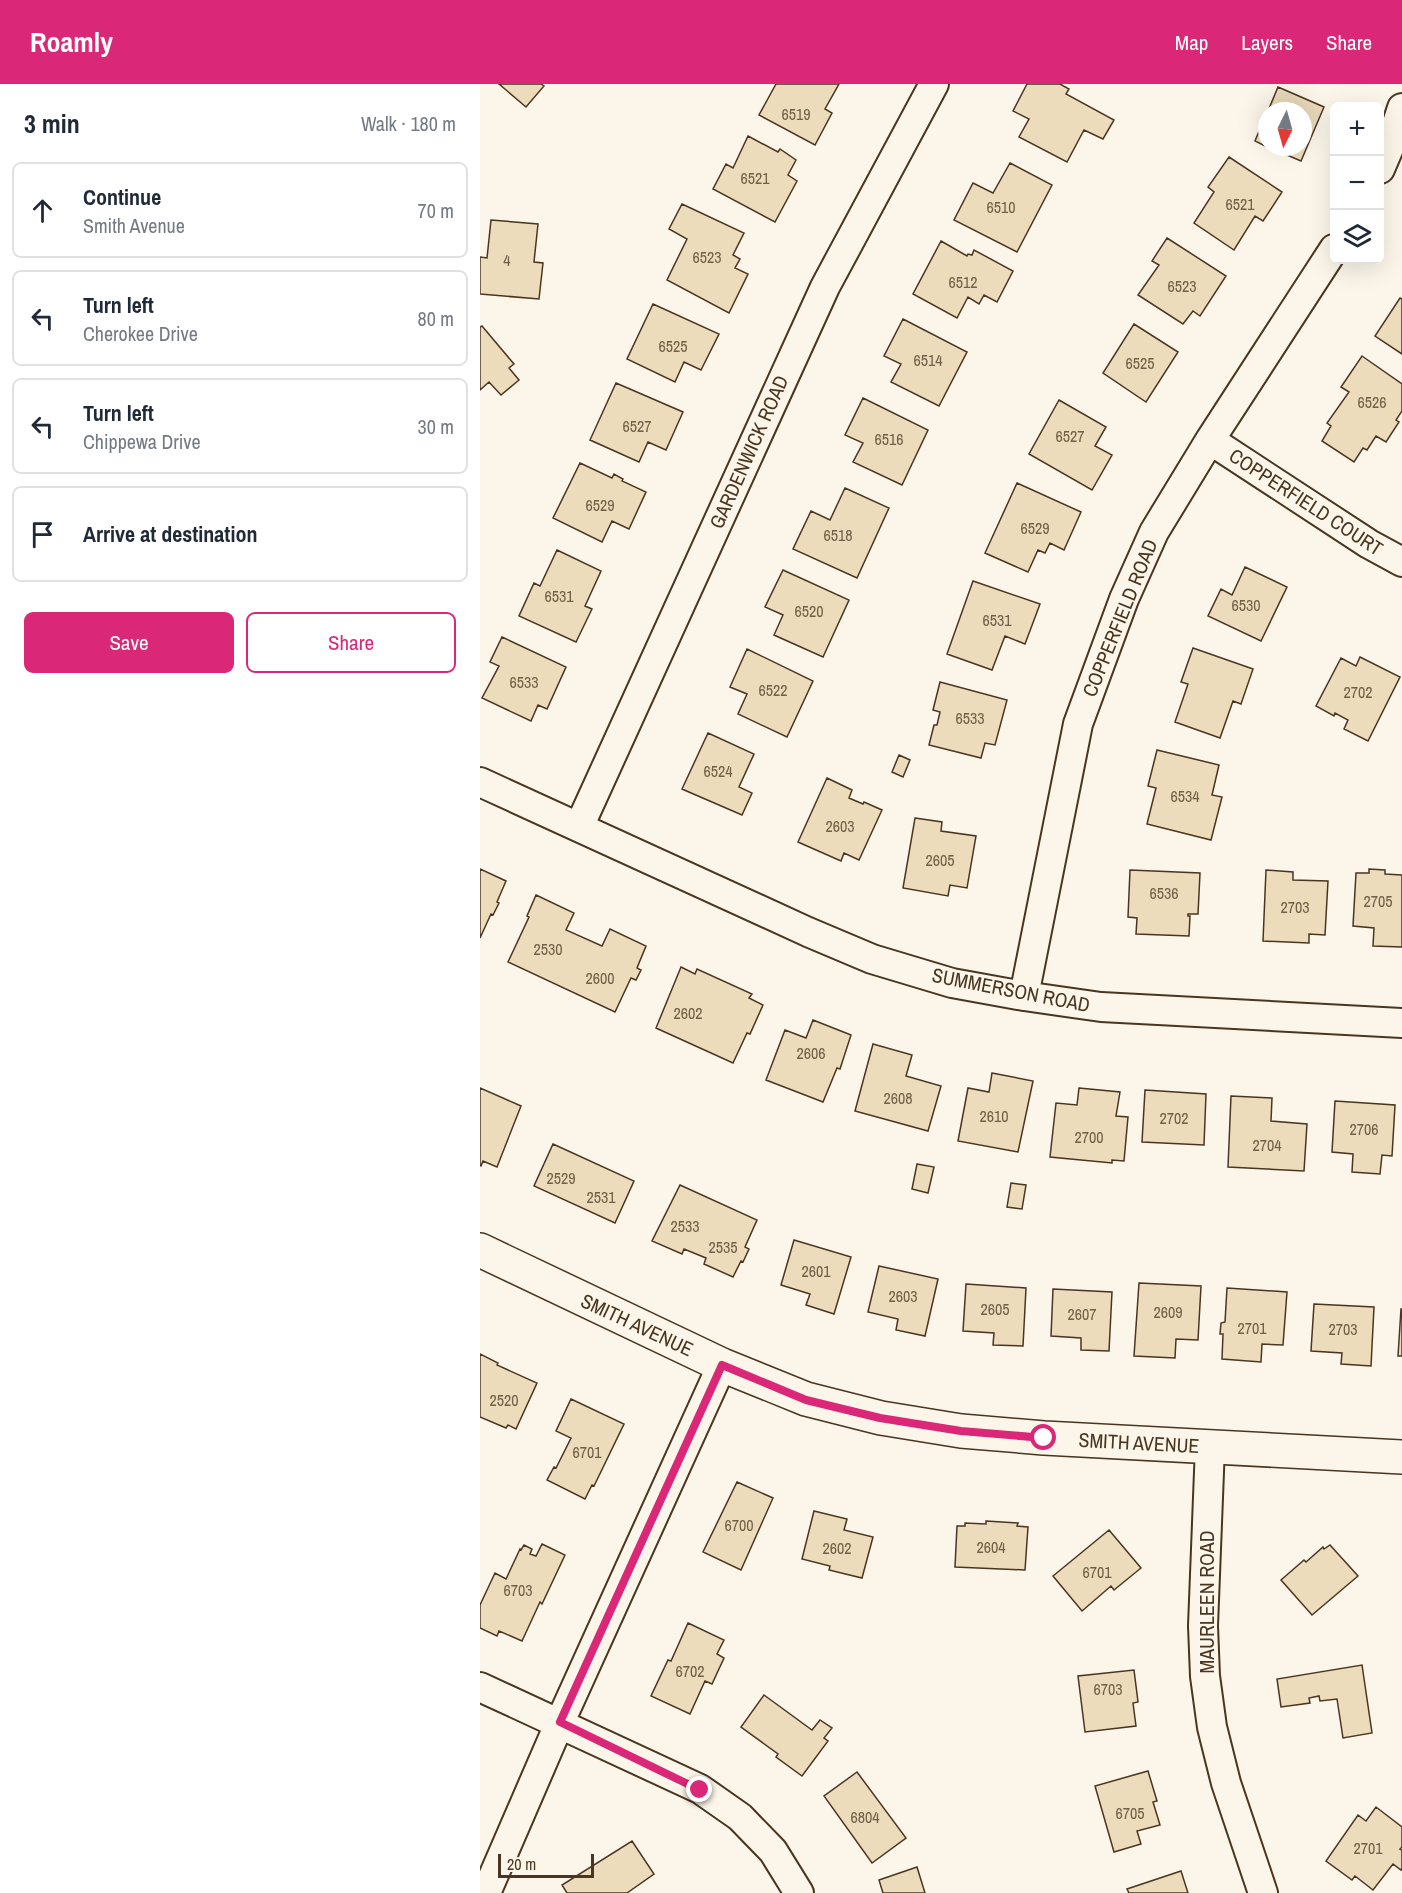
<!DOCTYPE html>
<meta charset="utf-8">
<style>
:root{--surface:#fff;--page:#f6f6f7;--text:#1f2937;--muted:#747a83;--line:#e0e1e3;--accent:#db2777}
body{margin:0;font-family:"Archivo Narrow",sans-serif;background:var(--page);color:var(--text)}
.controls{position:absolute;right:18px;top:18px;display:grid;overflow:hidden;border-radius:9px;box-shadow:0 6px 24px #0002}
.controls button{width:54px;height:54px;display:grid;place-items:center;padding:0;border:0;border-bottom:2px solid var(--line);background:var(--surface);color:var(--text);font:30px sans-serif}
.compass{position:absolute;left:778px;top:18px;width:54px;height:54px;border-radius:50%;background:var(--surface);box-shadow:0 6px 24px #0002;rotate:185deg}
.scale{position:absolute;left:18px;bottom:15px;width:96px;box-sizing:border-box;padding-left:6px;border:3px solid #4a3520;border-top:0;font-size:16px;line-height:21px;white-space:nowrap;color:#4a3520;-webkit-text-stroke:4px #fbf6e9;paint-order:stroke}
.stop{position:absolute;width:18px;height:18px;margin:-14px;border:4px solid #db2777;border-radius:50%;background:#fff}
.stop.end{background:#db2777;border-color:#fff;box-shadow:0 2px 6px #0008}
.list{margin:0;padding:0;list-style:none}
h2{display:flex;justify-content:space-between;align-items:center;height:78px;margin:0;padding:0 24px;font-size:26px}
h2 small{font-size:20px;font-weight:400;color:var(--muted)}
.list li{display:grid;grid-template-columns:39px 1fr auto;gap:18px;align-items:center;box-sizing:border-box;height:96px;margin:0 12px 12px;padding:0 12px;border:2px solid var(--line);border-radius:9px}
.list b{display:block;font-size:22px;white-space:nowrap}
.list p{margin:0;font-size:20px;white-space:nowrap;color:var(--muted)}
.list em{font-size:20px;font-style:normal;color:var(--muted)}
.actions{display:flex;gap:12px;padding:18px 24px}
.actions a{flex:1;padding:14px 0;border:2px solid var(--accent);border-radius:9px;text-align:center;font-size:21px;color:var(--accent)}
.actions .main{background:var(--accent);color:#fff}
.icon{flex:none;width:33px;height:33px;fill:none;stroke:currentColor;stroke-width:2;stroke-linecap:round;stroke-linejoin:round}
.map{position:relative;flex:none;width:922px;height:1809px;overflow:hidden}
header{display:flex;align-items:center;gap:36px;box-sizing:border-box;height:84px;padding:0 30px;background:var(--accent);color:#fff}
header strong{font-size:28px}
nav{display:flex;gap:33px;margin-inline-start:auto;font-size:21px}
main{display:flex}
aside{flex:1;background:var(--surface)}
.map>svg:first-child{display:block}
</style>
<header>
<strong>Roamly</strong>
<nav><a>Map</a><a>Layers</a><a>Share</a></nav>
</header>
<main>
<aside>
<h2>3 min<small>Walk · 180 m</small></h2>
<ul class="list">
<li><svg class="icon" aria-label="ahead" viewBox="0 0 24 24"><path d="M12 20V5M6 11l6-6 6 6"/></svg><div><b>Continue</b><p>Smith Avenue</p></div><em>70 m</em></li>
<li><svg class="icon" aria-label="left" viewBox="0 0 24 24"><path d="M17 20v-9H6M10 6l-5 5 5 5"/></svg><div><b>Turn left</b><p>Cherokee Drive</p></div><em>80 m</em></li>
<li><svg class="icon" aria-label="left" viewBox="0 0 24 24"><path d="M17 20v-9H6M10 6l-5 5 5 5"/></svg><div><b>Turn left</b><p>Chippewa Drive</p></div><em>30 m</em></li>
<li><svg class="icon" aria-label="arrive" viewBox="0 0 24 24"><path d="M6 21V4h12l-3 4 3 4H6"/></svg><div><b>Arrive at destination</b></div></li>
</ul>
<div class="actions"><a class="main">Save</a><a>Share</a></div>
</aside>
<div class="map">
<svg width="922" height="1809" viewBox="0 0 922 1809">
<rect width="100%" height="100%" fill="#fbf6e9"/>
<path fill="#ecdcbc" stroke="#4a3520" stroke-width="1.5" d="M19,0H61L64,2L46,23Z
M296,0H359L345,25L352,29L335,61L279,31Z
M547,0H580L589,5L586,10L634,36L623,55L604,46L587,78L539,53L549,35L533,27Z
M798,3L844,23L821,77L788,63H823V27H788Z
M787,28V63L775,57Z
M268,52L298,68L300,65L316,76L308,91L317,97L295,138L233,105L246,80L253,84Z
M749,73L802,108L783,137L775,132L754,166L714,139L734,108L728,103Z
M530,79L572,101L537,168L474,136L493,99L513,109Z
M202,120L264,149L253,171L260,175L255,184L268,190L249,229L187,196L207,155L189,145Z
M11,136L58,140L54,178L63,179L59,215L0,210V173L7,174Z
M687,154L746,192L720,232L713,227L703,240L658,211L679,181L672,177Z
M461,157L487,172L488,170L492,171L494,166L533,187L517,218L504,211L499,220L488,213L477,234L433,210Z
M920,214L922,215V270L895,252Z
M173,220L239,250L221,286L204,278L195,298L147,275Z
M423,235L487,268L459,322L411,298L421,280L404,272Z
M654,240L698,268L666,318L623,289Z
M2,242L34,280L29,284L39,296L21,311L9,298L0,306V243Z
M882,272L922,300V327L916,336L919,338L906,358L896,352L887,366L883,364L874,378L842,357L851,342L847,339L869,308L861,303Z
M136,299L203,328L186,366L168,358L159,378L110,356Z
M383,314L448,346L422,401L373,378L383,359L365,351Z
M579,316L626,343L615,362L632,371L612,406L549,370Z
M100,379L132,394L134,390L143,395L142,397L166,408L149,445L132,437L122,458L73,434Z
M537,399L601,428L584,466L570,459L565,469L558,466L548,488L505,469Z
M365,404L409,424L377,494L313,465L331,427L350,436Z
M77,466L121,487L105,522L112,525L96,558L39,532L54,499L60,502Z
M765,483L807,503L781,557L728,532L741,505L752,511Z
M303,486L369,516L343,573L294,551L303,531L285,523Z
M493,497L560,520L545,560L525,552L512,586L467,570Z
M22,553L86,583L67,625L58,621L51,637L2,614L19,582L10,578Z
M713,564L773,585L761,620L753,617L740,654L695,638L708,600L701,598Z
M267,565L333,597L307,653L258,630L267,610L250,603Z
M880,573L920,593L888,657L864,645L868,636L855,629L854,632L836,622L861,574L876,582Z
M460,598L527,616L515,661L505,659L501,674L449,661L454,641H457L460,628L453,626Z
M228,649L274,670L259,703L272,709L262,731L202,705Z
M677,666L739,681L732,711L742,713L731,756L667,740L676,704L668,702Z
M419,671L430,676L423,693L412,688Z
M347,694L372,706L369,714L383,720L384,718L402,726L379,776L364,769L361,777L318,758Z
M435,734L462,738L461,747L496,752L487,804L470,801L468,812L423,804Z
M0,785L26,797L17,818L19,819L13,831L11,830L0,854Z
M889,785L905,786V790L922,791V863L893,862L894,844L873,842L876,789H889Z
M650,786L720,789L718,830H708V832H710L709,852L656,850L657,834L648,833Z
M786,786L813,788V796L848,797L845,851L829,850V859L783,857Z
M56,811L94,829L86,846L122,862L130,845L166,862L157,884L161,886L156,896L151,894L135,928L28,878L49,833L47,832Z
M201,883L215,890L217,885L272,910L269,914L283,921L270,950L267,949L253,979L176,944Z
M333,936L371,951L360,985L357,984L343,1018L286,996L305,946L326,954Z
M393,960L432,971L426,992L461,1002L448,1047L375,1027Z
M512,989L553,997L538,1068L478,1057L488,1004L509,1008Z
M0,1004L41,1022L17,1083L3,1077L1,1082L0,1081Z
M599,1004L640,1008L636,1032L648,1033L644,1077L632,1076V1079L570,1073L576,1019L597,1021Z
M665,1006L726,1010L724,1061L662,1058Z
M751,1012L792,1014L791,1037L827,1040L824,1087L748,1083Z
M855,1017L915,1021L912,1072L902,1071L900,1090L872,1088L873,1070L852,1068Z
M73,1060L154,1097L135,1139L54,1102Z
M437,1080L454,1083L448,1109L432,1105Z
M531,1099L546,1101L542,1125L527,1123Z
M200,1101L277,1136L265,1163L269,1165L263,1178L261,1177L253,1193L224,1180L226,1174L204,1165L202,1170L172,1157Z
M314,1156L371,1173L354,1230L326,1221L330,1210L301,1201Z
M399,1182L458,1195L445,1252L416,1246L418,1235L388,1228Z
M659,1199L721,1202L718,1256L696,1255L695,1274L654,1272Z
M486,1200L546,1204L543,1262L513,1261L514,1249L483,1247Z
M747,1204L807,1208L803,1261L782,1260L781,1278L742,1275L743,1250H740L741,1239L745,1238Z
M573,1205L632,1208L629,1267L601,1266V1254L571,1252Z
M834,1220L894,1223L891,1282L861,1280L862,1269L831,1267Z
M921,1225H922V1272H918Z
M0,1270L18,1279L17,1281L57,1299L36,1345L28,1341L26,1344L0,1333Z
M91,1315L144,1340L114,1402L112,1401L105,1415L67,1396L74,1383L76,1384L91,1354L76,1347Z
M257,1398L293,1414L261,1486L223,1468Z
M334,1427L367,1435L364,1446L393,1453L382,1494L349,1486L350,1482L322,1475Z
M506,1437L538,1439L537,1442L548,1443L545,1486L475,1483L477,1442H485V1439L506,1440Z
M629,1446L661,1484L634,1506L631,1502L602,1527L573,1492Z
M62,1460L85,1471L62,1520L60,1518L42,1557L19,1547L17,1552L0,1544V1521L15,1489L26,1495L40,1465L41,1466L44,1461L52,1465L50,1470L56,1472Z
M850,1461L878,1492L832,1531L801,1496L824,1476L826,1478L843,1463L844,1465Z
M208,1539L244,1556L237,1570L244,1574L232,1600L225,1597L210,1630L171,1612L188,1576L191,1577Z
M882,1581L892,1649L863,1654L857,1615L840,1617L839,1612L829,1614L830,1619L801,1623L797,1595Z
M654,1586L658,1618L653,1619L656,1642L605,1648L598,1592Z
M284,1611L332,1646L340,1636L352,1644L344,1654L348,1657L322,1692L296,1673L298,1670L261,1643Z
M668,1687L677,1717L673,1718L680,1741L657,1747L661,1760L634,1768L615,1702Z
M377,1688L426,1754L392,1779L344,1712Z
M896,1723L922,1743V1763L920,1765L922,1766V1784L921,1786L913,1780L893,1806L875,1792L872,1796L846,1777L878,1731L886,1737Z
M152,1757L174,1790L147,1809H87L82,1801Z
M437,1783L445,1809H403L399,1796Z
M701,1787L708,1809H649L647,1805Z"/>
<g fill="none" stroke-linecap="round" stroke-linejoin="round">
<defs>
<path id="street" d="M900,85L909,64L922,24
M730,356L889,460L922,478
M0,698L328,848L392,875L472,899L544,912L621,923L922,939
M99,743L345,203L454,0
M544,912L598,640L644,515L674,448L730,356L854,165
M730,1362L723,1542L725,1592L732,1643L746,1699L783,1809
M0,1603L220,1705L260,1733L293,1767L319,1809
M6,1809L80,1638L242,1281"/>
<path id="secondary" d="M0,1166L242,1281L326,1315L401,1334L481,1347L564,1354L922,1373"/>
</defs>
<use href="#street" stroke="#4a3520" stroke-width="32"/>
<use href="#secondary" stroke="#4a3520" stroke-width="36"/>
<use href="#street" stroke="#fbf6e9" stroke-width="28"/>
<use href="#secondary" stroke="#fbf6e9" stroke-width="33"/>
</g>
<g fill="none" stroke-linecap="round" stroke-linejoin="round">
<path stroke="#db2777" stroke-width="8" d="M220,1706L80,1638L242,1281L326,1316L400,1334L481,1347L564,1354"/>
</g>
<g text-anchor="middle" stroke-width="4.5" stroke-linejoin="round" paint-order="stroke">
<g font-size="16" fill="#725f47">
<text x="316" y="36">6519</text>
<text x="275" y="100">6521</text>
<text x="760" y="126">6521</text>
<text x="521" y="129">6510</text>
<text x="227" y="179">6523</text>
<text x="27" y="182">4</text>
<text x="483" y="204">6512</text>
<text x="702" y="208">6523</text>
<text x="193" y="268">6525</text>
<text x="448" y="282">6514</text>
<text x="660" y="285">6525</text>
<text x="892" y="324">6526</text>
<text x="157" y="348">6527</text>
<text x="590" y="358">6527</text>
<text x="409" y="361">6516</text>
<text x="120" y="427">6529</text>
<text x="555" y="450">6529</text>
<text x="358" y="457">6518</text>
<text x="79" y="518">6531</text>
<text x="766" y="527">6530</text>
<text x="329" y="533">6520</text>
<text x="517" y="542">6531</text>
<text x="44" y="604">6533</text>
<text x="293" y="612">6522</text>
<text x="878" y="614">2702</text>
<text x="490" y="640">6533</text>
<text x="238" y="693">6524</text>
<text x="705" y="718">6534</text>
<text x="360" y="748">2603</text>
<text x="460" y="782">2605</text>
<text x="684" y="815">6536</text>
<text x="898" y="823">2705</text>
<text x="815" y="829">2703</text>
<text x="68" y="871">2530</text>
<text x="120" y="900">2600</text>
<text x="208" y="935">2602</text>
<text x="331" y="975">2606</text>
<text x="418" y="1020">2608</text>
<text x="514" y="1038">2610</text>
<text x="694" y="1040">2702</text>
<text x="884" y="1051">2706</text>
<text x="609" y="1059">2700</text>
<text x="787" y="1067">2704</text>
<text x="81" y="1100">2529</text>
<text x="121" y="1119">2531</text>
<text x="205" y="1148">2533</text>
<text x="243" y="1169">2535</text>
<text x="336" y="1193">2601</text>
<text x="423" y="1218">2603</text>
<text x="515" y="1231">2605</text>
<text x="688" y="1234">2609</text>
<text x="602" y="1236">2607</text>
<text x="772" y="1250">2701</text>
<text x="863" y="1251">2703</text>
<text x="24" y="1322">2520</text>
<text x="107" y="1374">6701</text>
<text x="259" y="1447">6700</text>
<text x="511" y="1469">2604</text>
<text x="357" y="1470">2602</text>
<text x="617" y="1494">6701</text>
<text x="38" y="1512">6703</text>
<text x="210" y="1593">6702</text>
<text x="628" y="1611">6703</text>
<text x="650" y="1735">6705</text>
<text x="385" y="1739">6804</text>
<text x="888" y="1770">2701</text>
</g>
<g font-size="20" fill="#4a3520" stroke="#fbf6e9">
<text transform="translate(269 368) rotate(-66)" y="7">GARDENWICK ROAD</text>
<text transform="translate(826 418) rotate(33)" y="7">COPPERFIELD COURT</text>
<text transform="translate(640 534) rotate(-68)" y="7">COPPERFIELD ROAD</text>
<text transform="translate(531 906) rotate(11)" y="7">SUMMERSON ROAD</text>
<text transform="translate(157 1241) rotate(25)" y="7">SMITH AVENUE</text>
<text transform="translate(659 1359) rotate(3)" y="7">SMITH AVENUE</text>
<text transform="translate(727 1518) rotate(-90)" y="7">MAURLEEN ROAD</text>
</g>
</g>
</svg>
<div class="controls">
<button>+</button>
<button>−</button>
<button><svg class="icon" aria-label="layers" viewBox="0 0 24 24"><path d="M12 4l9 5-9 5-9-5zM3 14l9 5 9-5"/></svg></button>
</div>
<svg class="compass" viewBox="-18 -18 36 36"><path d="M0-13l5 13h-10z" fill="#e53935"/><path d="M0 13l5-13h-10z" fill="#747a83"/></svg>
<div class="scale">20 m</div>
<div class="stop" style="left:564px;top:1354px"></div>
<div class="stop end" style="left:220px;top:1706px"></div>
</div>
</main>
